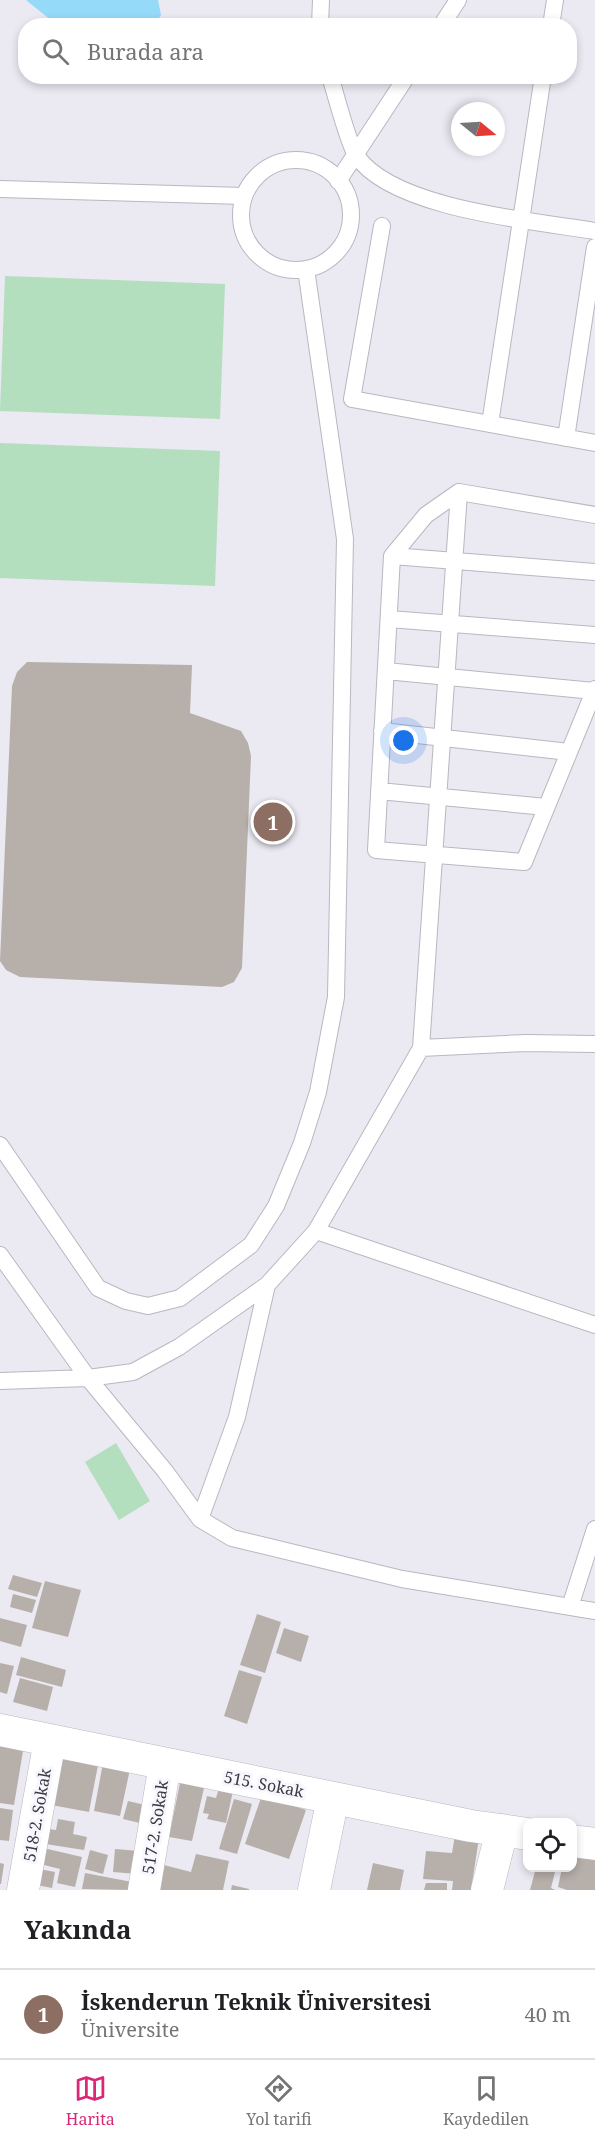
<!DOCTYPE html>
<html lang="tr">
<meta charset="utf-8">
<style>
:root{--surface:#fff;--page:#f2f2f2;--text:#202124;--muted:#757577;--line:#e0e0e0;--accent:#db2777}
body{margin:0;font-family:"Noto Serif",serif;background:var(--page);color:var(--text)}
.controls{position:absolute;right:18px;bottom:18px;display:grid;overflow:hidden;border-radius:12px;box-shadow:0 3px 9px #0003}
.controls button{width:54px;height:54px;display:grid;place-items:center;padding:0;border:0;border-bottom:2px solid var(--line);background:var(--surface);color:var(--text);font:30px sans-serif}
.compass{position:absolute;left:451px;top:102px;width:54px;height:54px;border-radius:50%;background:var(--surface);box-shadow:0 3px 9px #0003;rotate:108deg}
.you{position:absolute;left:404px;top:741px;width:21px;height:21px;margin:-15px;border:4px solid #fff;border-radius:50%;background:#1a73e8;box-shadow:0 0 0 9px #1a73e833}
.badge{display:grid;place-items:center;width:39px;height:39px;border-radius:50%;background:var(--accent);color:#fff;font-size:20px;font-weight:700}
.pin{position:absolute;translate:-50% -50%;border:3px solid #fff;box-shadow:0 2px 6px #0006}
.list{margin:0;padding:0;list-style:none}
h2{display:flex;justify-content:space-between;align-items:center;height:78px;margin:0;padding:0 24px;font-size:26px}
h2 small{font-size:20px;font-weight:400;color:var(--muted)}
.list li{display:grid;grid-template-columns:39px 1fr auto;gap:18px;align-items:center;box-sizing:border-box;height:90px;padding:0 24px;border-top:2px solid var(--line)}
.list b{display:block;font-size:22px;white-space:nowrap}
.list p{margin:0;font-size:20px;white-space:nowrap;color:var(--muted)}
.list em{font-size:20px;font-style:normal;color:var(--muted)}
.icon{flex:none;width:33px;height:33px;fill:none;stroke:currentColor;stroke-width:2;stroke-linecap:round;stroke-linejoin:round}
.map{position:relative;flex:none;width:595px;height:1890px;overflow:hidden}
.search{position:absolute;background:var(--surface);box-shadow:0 3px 9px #0003;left:18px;right:18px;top:18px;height:66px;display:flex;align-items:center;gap:15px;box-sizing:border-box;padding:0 21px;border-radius:24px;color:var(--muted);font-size:22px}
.sheet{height:168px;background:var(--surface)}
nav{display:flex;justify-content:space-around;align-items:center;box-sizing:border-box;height:84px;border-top:2px solid var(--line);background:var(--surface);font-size:16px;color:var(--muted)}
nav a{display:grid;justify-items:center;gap:3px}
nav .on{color:var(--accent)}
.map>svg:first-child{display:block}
</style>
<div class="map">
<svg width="595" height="1890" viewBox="0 0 595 1890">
<rect width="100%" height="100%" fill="#ebe9f2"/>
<path fill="#b3dfbe" d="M5,276L225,284L220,419L0,411Z
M0,443L220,451L215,586L0,578Z
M116,1443L150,1501L119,1520L85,1462Z"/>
<path fill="#95daf9" d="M26,0H158L161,15L155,25H57Z"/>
<path fill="#b7afa9" d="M27,662L192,665L190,713L241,731L248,743L251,756L242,968L234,982L222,987L20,977L6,970L0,961L12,686L17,672Z
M13,1575L42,1583L37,1597L8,1589Z
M45,1581L81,1590L68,1637L32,1628Z
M13,1594L36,1600L32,1613L10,1607Z
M257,1614L281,1622L265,1673L240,1665Z
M0,1618L27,1625L21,1647L0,1641Z
M284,1628L309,1636L301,1662L276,1653Z
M21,1657L66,1670L62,1687L16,1675Z
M0,1663L14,1666L7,1694L0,1692Z
M239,1670L262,1677L247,1724L224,1716Z
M20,1678L53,1687L47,1711L13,1702Z
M0,1741L24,1745L14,1805L0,1803Z
M54,1757L98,1765L89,1812L46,1804Z
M103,1763L130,1769L120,1816L94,1811Z
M180,1783L204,1788L192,1841L169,1837Z
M219,1788L233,1791L226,1823L207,1819L209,1814L203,1813L207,1796L216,1798Z
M262,1795L306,1810L289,1859L245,1844Z
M234,1799L252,1804L237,1854L219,1849Z
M128,1801L149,1806L144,1824L123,1819Z
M0,1808L13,1810L9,1841L0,1840Z
M58,1819L75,1822L73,1834L87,1837L84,1850L39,1843L41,1828L56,1830Z
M455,1835L479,1838L471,1890H452L453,1881L423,1879L426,1851L452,1853Z
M39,1847L82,1857L75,1887L57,1883L60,1869L36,1863Z
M572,1847L595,1852V1890H567L558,1887L562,1868H572Z
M115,1849L139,1851L137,1874L113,1872Z
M90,1850L108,1855L103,1874L85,1869Z
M196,1854L229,1861L223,1890H154L160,1864L191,1872Z
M0,1863L4,1864L1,1884H0Z
M373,1863L404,1870L400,1890H367Z
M34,1868L55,1872L52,1888L32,1884Z
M536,1868L555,1872L551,1888L555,1890H530Z
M85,1873L132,1882L130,1890L82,1889Z
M426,1883H447V1890H424Z
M232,1885L249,1889V1890H231Z"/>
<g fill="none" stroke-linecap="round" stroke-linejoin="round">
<defs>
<path id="service" d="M320,26L321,0
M441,26L458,0
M551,26L555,0
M330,76C336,95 347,140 356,155C391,209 534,221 595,231
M241 215a55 55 0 1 1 110 0a55 55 0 1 1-110 0Z
M338,181L407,76
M0,189L244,196
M382,226L352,399L595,443
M490,424L543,76
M566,438L595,247
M459,492L426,515L392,556L376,850L524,862L595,689
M392,556L595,572
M389,619L595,635
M386,671L594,691
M382,731L569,752
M379,791L546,807
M421,1048L526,1043L595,1044
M0,1145L98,1288L126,1301L148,1306L180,1298L251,1245L276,1206L302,1143L318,1092L336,997L345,539L306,269
M316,1231L595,1325
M0,1255L88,1378L165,1471L200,1519L232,1538L402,1579L595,1611
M0,1381L88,1378L133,1372L179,1347L267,1285L316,1231L421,1048L459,492L595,515
M200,1519L237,1417L267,1285
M570,1607L595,1529"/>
<path id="minor" d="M0,1730L471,1826L528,1834
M572,1841L595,1844
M23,1890L50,1740
M144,1890L165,1764
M314,1890L333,1798
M487,1890L502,1830"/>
</defs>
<use href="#service" stroke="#b9b7c0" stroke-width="18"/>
<use href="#minor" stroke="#b9b7c0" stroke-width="33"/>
<use href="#service" stroke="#fff" stroke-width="16"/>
<use href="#minor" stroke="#fff" stroke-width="32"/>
</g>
<g text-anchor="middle" stroke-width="6" stroke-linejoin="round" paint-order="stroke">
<g font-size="16" fill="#3b3b3e" stroke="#f8f6ff">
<text transform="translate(264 1784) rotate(11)" y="6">515. Sokak</text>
<text transform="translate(37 1815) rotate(-80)" y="6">518-2. Sokak</text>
<text transform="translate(155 1827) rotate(-81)" y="6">517-2. Sokak</text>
</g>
</g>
</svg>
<div class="controls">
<button><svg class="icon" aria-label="locate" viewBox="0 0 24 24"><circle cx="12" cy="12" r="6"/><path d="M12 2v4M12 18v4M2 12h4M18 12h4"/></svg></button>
</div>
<svg class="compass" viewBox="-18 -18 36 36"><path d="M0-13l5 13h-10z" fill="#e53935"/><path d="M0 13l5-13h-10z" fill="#757577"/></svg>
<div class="you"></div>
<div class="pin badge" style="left:273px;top:822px;background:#8d6e63">1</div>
<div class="search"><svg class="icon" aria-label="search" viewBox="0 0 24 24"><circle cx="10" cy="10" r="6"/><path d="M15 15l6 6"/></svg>Burada ara</div>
</div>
<section class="sheet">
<h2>Yakında<small></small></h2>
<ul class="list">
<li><span class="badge" style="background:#8d6e63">1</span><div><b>İskenderun Teknik Üniversitesi</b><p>Üniversite</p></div><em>40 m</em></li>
</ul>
</section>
<nav>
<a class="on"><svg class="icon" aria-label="map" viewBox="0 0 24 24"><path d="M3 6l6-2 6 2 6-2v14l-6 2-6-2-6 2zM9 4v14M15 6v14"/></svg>Harita</a>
<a><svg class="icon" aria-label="directions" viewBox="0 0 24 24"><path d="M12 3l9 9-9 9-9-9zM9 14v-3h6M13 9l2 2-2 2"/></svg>Yol tarifi</a>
<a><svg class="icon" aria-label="saved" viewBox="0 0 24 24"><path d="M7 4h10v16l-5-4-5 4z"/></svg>Kaydedilen</a>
</nav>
